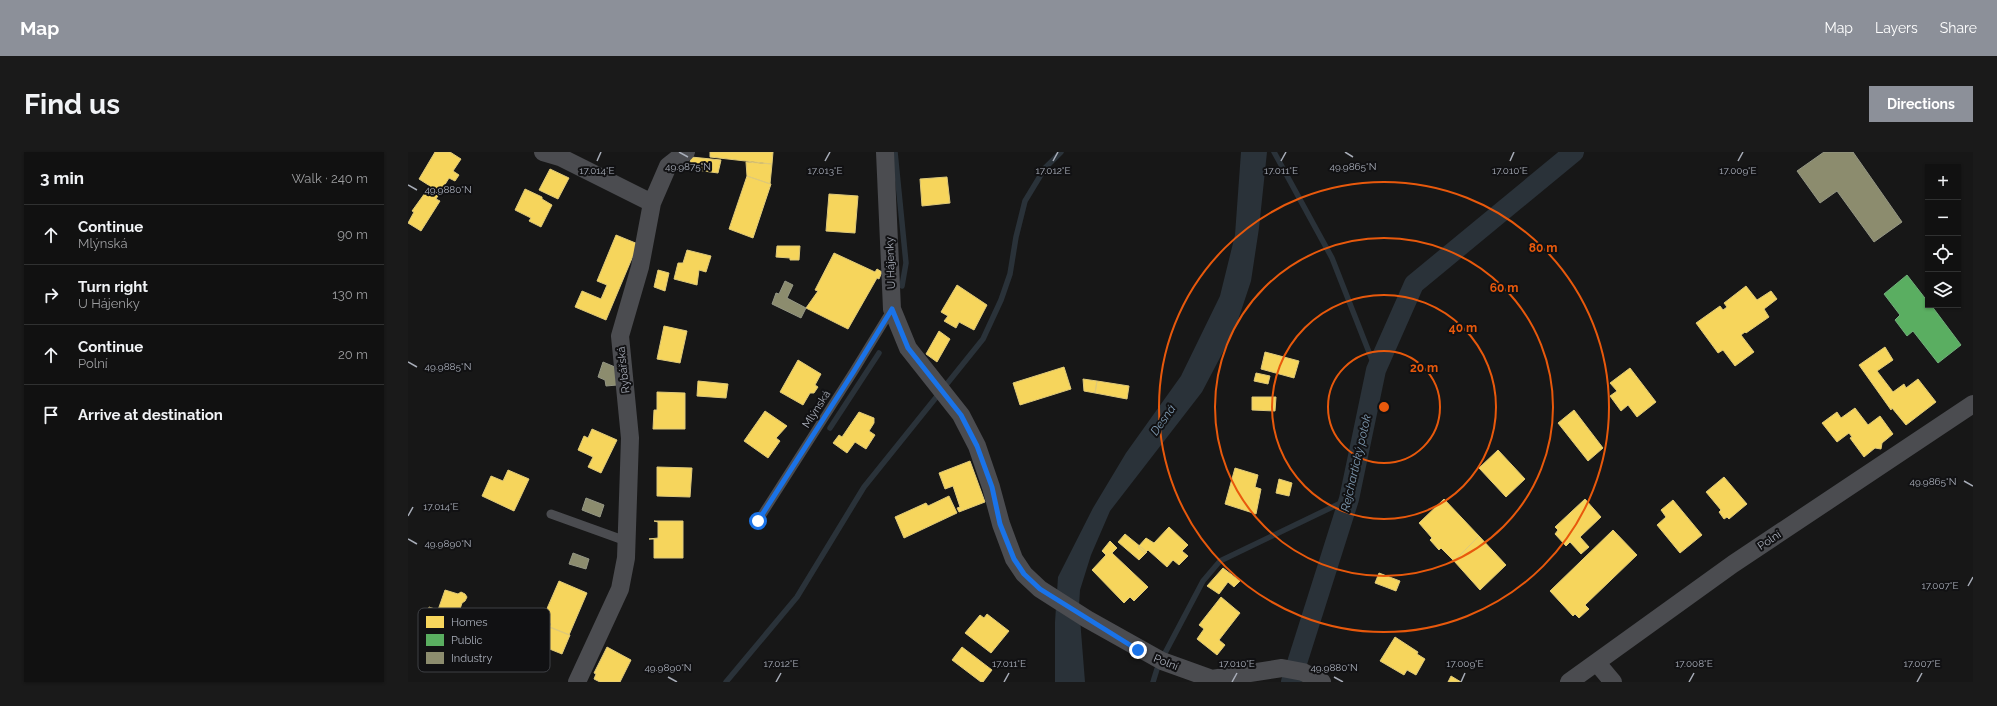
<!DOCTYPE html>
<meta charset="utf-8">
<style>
:root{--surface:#111;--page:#1a1a1a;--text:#f1f3f6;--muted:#9c9d9f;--line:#303131;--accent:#8c9099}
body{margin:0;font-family:Raleway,sans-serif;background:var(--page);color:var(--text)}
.controls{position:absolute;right:12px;top:12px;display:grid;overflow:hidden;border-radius:0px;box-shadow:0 1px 3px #0004}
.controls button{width:36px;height:36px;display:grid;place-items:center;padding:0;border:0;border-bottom:1px solid var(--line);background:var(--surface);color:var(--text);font:20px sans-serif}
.stop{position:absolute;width:12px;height:12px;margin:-9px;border:3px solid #1a73e8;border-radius:50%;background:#fff}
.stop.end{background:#1a73e8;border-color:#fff;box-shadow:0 1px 4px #0008}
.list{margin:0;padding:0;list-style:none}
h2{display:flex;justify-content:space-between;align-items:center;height:52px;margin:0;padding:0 16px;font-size:17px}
h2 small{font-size:13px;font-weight:400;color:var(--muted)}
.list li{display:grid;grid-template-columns:26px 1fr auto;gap:12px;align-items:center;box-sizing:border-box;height:60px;padding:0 16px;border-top:1px solid var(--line)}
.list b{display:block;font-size:15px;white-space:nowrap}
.list p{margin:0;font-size:13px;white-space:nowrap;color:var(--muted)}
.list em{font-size:13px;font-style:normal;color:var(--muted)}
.icon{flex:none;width:22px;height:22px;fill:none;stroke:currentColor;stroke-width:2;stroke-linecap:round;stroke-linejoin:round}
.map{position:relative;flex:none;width:1565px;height:530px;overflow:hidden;border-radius:0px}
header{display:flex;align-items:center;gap:24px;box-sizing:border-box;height:56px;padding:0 20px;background:var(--accent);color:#fff}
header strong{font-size:19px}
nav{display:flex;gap:22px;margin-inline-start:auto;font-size:14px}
.intro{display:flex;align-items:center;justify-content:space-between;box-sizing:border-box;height:96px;padding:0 24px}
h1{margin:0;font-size:28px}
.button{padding:10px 18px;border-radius:0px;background:var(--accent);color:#fff;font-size:14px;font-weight:700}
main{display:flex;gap:24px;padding:0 24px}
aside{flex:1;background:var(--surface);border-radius:0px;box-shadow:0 1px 3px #0004}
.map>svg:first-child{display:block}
</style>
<header>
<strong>Map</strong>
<nav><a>Map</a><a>Layers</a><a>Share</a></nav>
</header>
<div class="intro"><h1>Find us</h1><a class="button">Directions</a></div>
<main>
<aside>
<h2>3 min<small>Walk · 240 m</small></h2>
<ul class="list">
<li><svg class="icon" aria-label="ahead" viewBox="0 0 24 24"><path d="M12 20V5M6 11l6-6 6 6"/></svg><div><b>Continue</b><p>Mlýnská</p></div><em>90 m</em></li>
<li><svg class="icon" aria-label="right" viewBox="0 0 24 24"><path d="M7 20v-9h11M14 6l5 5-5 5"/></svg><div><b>Turn right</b><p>U Hájenky</p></div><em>130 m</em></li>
<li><svg class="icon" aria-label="ahead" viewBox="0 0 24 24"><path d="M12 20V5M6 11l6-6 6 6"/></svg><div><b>Continue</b><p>Polní</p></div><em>20 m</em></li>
<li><svg class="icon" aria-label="arrive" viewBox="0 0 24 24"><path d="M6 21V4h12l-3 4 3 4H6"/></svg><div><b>Arrive at destination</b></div></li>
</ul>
</aside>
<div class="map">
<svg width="1565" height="530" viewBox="0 0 1565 530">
<rect width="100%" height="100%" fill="#171717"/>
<path fill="#2a3239" d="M833,0H859L851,76L843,129L827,177L794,240L702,359L683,403L672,438L671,454L677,530H647V470L650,425L685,356L718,301L773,224L812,144L827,83Z"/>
<path fill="#f6d55c" stroke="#dfc978" d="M27,0H42L53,7L45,19L51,23L47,29L41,26L28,47L32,49L13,79L0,71L6,60L4,59L22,34L11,27Z
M302,0H365L364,12L302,5Z
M283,5L313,8L310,21L281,17Z
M338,10L364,12L362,32L339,24Z
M142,17L161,26L150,47L131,38Z
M339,24L363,32L345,86L321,77Z
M539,25L542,51L514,54L512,27Z
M117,37L134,45V47L144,53L133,75L121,69L123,66L107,58Z
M421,42L450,44L447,81L418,79Z
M208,83L230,92L198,168L167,155L174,139L193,147L199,133L189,129Z
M369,94H392L391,108H382V106L368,105Z
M279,98L303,104L298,120L291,118L289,133L266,127L270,111H275Z
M426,101L467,120L469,117L474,120L471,127L469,126L440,177L398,156L410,139L407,138Z
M250,118L261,121L257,139L246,135Z
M549,133L579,153L566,178L551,170L548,176L536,169L540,164L533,160Z
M1338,134L1349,148L1363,139L1369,147L1356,157L1361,165L1338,181L1337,180L1333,183L1346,200L1327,214L1315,198L1310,201L1288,171L1312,154L1315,158L1319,155L1316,151Z
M256,174L279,179L272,211L249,207Z
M531,179L542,187L529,210L518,202Z
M1477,195L1485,208L1469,219L1485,240L1496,232L1498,236L1510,227L1528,250L1498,273L1484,256L1483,258L1451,213Z
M857,200L891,209L886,226L853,217Z
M390,208L413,222L407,233L410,235L406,241H402L395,253L372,240Z
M656,215L663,237L612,253L605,231Z
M1222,216L1248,250L1229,265L1220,253L1213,259L1202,244L1209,239L1202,231Z
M848,221L862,224L860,232L846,229Z
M675,227L689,229L687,241L676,239Z
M290,229L320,232L318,246L289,244Z
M689,229L721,234L719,247L687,241Z
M249,240L277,241V277H245L246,258H249Z
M844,245H868L867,259L844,258Z
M1447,256L1460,273L1472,264L1485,282L1474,291L1473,297L1467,296L1456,305L1442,286L1444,285L1441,281L1429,290L1414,271L1429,260L1433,266Z
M1166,258L1195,296L1180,309L1150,271Z
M357,259L379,274L368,286L372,289L360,306L336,289Z
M451,260L466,266V271L461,279L467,283L458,297L447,290L439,301L425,291L431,283L434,285Z
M184,277L209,288L193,321L180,315L185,305L170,298L176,284L180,286Z
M1090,298L1117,327L1098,345L1071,316Z
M562,309L577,350L551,360L549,356L552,355L545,334L537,337L531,321Z
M249,315L284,316L282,345L249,344Z
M827,316L850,323L847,335L853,337L848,362L817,352Z
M100,318L121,327L106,359L74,344L83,324L95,329Z
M1316,325L1339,352L1321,367L1319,365L1316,367L1311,360L1313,358L1298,340Z
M871,327L884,331L881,344L868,341Z
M541,344L549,361L496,386L487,365L518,351L520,354Z
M1036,347L1071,384L1046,409L1033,396L1031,398L1022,388L1024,386L1011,371Z
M1177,347L1193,365L1172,385L1181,395L1173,402L1162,390L1158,394L1147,382L1150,378L1147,375Z
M1265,348L1294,383L1272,401L1249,373L1258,365L1253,358Z
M246,369H275V406H246V387H241L250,386V370Z
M761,375L780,393L774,399L780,404L771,413L765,408L759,415L740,398L737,401L730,395L738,386L746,391Z
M1205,378L1229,403L1177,453L1181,457L1171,466L1167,462L1165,464L1142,439Z
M717,382L739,400L731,408L710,390Z
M1071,384L1098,413L1072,438L1046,409Z
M702,389L709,396L704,401L740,435L726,449L722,445L716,451L684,418L698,403L694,399Z
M815,416L832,429L826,435L820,430L811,442L799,434Z
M971,421L992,429L988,439L967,431Z
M151,429L179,441L161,483L141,475L143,472L134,468Z
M37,438L50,442L53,440L57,442L59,445L57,449L54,451L48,469L39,466L32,484L13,478L21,455L30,458Z
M813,445L832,461L811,488L817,493L809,503L789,487L796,477L791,473Z
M579,462L601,479L583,501L557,481L572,463L576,466Z
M142,475L162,483L154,502L134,494Z
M987,485L1010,500L1009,502L1017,507L1008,523L999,518L996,523L972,509Z
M199,495L223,508L212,530H192L186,527L188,522L186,521Z
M554,495L584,518L575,530H573L544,508Z
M1043,524L1053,530H1040Z"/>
<path fill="#5aae61" stroke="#71ae7b" d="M1499,123L1520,150V153H1523L1553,193L1530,211L1505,179L1499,184L1487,168L1492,163L1476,142Z"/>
<path fill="#8c8c6e" stroke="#949684" d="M1416,0H1445L1494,70L1466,90L1429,39L1412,51L1389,19Z
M377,129L385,133L379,146L398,156L393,166L364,152L368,141L371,142Z
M195,210L207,215L209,233L198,234L197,228L190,225Z
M178,346L196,353L192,365L174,358Z
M165,401L181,407L178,417L161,412Z"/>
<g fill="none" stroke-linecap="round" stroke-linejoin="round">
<path stroke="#2a3239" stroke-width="5.5" d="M487,0L498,111L494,134
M866,0L924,106L968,218
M422,276L471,201
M757,501L795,429L812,409L941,347
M318,530L389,445L456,335L575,187L593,148L602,122L608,85L617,49L637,16L653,0
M745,530L749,517"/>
<path stroke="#2a3239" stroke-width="20" d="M883,530L941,347L968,218L1006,132L1166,0"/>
<path stroke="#4b4c50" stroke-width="9" d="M143,362L218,389
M350,369L446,219L484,157"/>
<path stroke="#4b4c50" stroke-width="18" d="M135,0L152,5L244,51L260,14L278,0
M477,0L484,157L500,196L553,263L569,294L583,335L593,372L606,407L616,422L632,437L679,467L754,509L804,527L874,516L895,520L914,530
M1189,511L1205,530
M169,530L212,437L218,406L222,286L212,184L232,115L244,51
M1161,530L1325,412L1565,252"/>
</g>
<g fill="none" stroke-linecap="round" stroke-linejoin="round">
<path stroke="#1a73e8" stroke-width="5" d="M350,369L446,219L484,157L500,196L553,263L569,294L584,335L592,372L606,407L616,422L632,437L730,498"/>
</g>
<path fill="none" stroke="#a8adb8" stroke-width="1.5" d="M271,0L280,5M937,0L945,5M189,9L193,0M417,9L422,0M645,9L650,0M873,9L878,0M1102,9L1106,0M1330,9L1335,0M0,33L9,38M0,210L9,215M1556,329L1565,334M0,364L5,355M0,387L9,392M1560,434L1565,425M260,525L269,530M926,525L935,530M368,530L373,521M596,530L601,521M824,530L829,521M1053,530L1057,521M1281,530L1286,521M1509,530L1514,521"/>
<g fill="none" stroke="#e8590c" stroke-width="2">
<circle cx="976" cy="255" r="56"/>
<circle cx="976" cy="255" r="112"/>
<circle cx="976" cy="255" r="169"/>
<circle cx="976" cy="255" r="225"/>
</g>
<g text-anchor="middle" stroke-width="4" stroke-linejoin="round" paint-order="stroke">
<g font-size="11" fill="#a8adb8" stroke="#111113">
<text transform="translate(482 111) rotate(-92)" y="4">U Hájenky</text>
<text transform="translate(215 218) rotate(-96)" y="4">Rybářská</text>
<text transform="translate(408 257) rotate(-57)" y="4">Mlýnská</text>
<text transform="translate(1361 388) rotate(-34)" y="4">Polní</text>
<text transform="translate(758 510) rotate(22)" y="4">Polní</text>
</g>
<g font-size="12" font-style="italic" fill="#7f9bb3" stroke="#111113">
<text transform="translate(755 268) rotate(-55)" y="4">Desná</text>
<text transform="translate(948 311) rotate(-77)" y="4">Rejchartický potok</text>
</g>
</g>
<rect x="10" y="456" width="132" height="64" rx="6" fill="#111113" stroke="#3e4045" stroke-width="1"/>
<rect x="18" y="464" width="18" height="12" fill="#f6d55c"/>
<rect x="18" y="482" width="18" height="12" fill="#5aae61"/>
<rect x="18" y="500" width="18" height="12" fill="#8c8c6e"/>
<g font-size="11" fill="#a8adb8">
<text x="43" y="474">Homes</text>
<text x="43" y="492">Public</text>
<text x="43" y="510">Industry</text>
</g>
<g font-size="10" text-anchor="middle" fill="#a8adb8" stroke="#111113" stroke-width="4" stroke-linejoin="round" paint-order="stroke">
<text x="280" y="18">49.9875°N</text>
<text x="945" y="18">49.9865°N</text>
<text x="189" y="22">17.014°E</text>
<text x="417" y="22">17.013°E</text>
<text x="645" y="22">17.012°E</text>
<text x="873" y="22">17.011°E</text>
<text x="1102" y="22">17.010°E</text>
<text x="1330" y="22">17.009°E</text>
<text x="40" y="41">49.9880°N</text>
<text x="40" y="218">49.9885°N</text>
<text x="1525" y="333">49.9865°N</text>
<text x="33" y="358">17.014°E</text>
<text x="40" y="395">49.9890°N</text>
<text x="1532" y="437">17.007°E</text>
<text x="373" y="515">17.012°E</text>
<text x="601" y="515">17.011°E</text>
<text x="829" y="515">17.010°E</text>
<text x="1057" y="515">17.009°E</text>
<text x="1286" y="515">17.008°E</text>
<text x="1514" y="515">17.007°E</text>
<text x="260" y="519">49.9890°N</text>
<text x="926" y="519">49.9880°N</text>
</g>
<circle cx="976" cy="255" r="6" fill="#e8590c" stroke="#111113" stroke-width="2"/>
<g font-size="12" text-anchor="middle" font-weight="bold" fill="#e8590c" stroke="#111113" stroke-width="4" stroke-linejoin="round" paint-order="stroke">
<text x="1135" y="100">80 m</text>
<text x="1096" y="140">60 m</text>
<text x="1055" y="180">40 m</text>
<text x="1016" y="220">20 m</text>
</g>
</svg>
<div class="controls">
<button>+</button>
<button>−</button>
<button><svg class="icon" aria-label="locate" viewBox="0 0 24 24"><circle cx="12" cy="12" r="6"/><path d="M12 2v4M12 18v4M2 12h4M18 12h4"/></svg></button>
<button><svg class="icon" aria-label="layers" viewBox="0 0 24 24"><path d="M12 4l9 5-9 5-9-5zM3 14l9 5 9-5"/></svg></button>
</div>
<div class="stop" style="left:350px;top:369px"></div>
<div class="stop end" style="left:730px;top:498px"></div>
</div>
</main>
